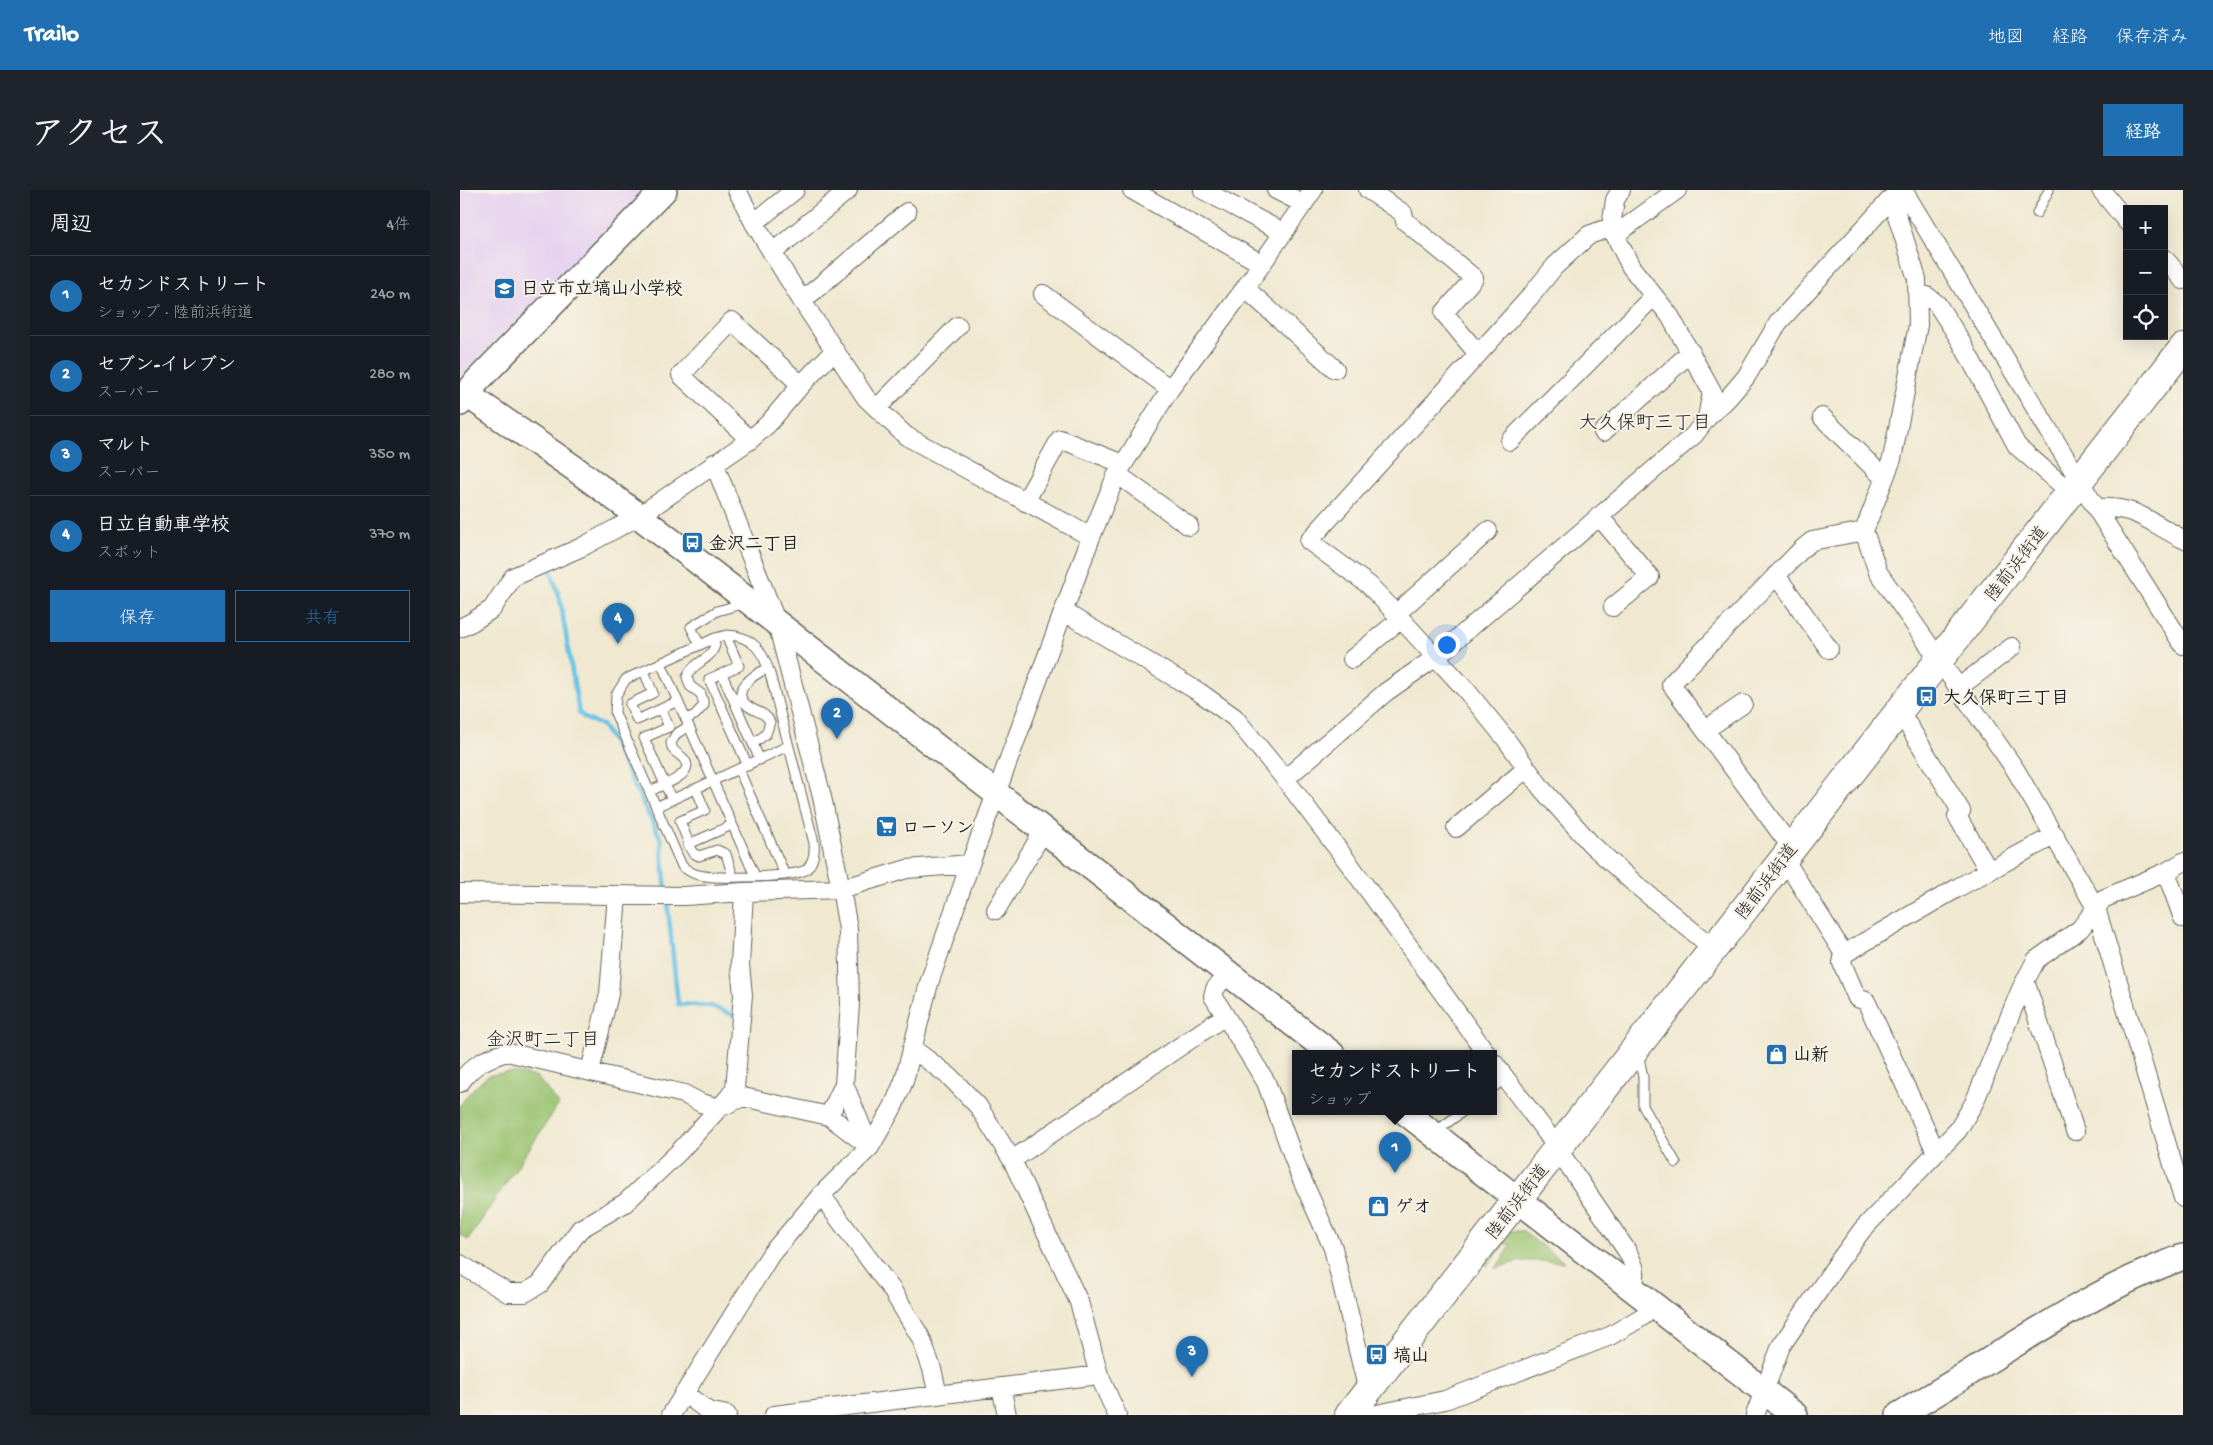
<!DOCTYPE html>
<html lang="ja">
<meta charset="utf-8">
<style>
:root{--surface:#171b24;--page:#20242c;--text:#f1f3f6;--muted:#9ea1a6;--line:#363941;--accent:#1f6fb2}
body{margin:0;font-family:"Gochi Hand","Klee One",sans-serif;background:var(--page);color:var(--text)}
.controls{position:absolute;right:15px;top:15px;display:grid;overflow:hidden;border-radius:0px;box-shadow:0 5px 20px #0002}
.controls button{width:45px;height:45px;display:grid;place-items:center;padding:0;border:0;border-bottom:1px solid var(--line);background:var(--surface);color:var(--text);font:25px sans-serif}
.you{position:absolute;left:986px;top:454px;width:18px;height:18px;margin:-12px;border:4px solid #fff;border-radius:50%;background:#1a73e8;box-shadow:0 0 0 8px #1a73e833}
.badge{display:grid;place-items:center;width:32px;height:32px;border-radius:50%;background:var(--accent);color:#fff;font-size:16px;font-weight:700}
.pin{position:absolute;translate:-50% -41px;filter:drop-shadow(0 1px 2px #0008)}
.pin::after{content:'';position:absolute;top:26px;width:18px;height:15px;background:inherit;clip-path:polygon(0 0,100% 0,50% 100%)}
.popup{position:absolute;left:832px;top:860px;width:205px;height:65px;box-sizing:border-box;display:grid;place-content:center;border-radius:0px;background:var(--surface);filter:drop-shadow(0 1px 4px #0005);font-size:16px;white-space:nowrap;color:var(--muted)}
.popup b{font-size:19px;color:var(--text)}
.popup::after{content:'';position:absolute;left:50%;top:100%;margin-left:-10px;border:10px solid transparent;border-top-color:var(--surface)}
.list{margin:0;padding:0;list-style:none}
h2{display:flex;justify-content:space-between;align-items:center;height:65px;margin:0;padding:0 20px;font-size:21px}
h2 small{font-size:16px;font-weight:400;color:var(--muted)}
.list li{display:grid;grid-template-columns:32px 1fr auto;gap:15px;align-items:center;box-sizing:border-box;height:80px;padding:0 20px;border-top:1px solid var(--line)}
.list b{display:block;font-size:19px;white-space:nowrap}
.list p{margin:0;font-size:16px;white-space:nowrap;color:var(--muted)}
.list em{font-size:16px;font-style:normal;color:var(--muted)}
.actions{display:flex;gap:10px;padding:15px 20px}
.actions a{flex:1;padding:11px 0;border:1px solid var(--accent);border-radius:0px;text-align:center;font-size:18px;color:var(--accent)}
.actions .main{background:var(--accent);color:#fff}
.icon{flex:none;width:28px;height:28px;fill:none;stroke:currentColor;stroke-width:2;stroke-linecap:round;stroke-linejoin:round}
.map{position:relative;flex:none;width:1723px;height:1225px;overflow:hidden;border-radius:0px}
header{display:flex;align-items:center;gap:30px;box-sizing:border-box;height:70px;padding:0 25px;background:var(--accent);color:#fff}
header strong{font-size:24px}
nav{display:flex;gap:28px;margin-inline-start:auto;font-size:18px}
.intro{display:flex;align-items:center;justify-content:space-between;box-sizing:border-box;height:120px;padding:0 30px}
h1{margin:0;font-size:35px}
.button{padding:12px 22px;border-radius:0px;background:var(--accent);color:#fff;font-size:18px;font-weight:700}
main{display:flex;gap:30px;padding:0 30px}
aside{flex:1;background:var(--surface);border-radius:0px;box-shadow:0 5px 20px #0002}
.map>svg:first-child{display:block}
</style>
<header>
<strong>Trailo</strong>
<nav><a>地図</a><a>経路</a><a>保存済み</a></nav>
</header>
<div class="intro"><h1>アクセス</h1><a class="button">経路</a></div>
<main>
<aside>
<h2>周辺<small>4件</small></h2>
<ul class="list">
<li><span class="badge">1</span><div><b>セカンドストリート</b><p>ショップ · 陸前浜街道</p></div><em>240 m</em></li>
<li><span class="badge">2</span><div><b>セブン-イレブン</b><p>スーパー</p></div><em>280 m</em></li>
<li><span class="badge">3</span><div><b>マルト</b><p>スーパー</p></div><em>350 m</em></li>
<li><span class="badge">4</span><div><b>日立自動車学校</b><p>スポット</p></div><em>370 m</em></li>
</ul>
<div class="actions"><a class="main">保存</a><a>共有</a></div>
</aside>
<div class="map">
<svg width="1723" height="1225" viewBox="0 0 1723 1225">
<rect width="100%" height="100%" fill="#f7f3e8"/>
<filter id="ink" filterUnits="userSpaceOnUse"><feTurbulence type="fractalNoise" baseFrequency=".02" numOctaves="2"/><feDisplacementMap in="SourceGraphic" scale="10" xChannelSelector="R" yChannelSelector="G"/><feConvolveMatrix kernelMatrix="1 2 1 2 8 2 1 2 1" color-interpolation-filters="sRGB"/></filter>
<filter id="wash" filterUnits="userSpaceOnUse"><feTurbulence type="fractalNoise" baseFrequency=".0096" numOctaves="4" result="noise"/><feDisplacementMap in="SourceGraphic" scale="20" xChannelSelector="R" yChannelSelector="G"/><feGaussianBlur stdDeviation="1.12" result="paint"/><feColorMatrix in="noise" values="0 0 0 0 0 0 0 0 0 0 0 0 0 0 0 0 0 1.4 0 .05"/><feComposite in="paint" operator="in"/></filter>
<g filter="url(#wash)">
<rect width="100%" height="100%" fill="#f0e8d0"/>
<path fill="#e6d2f0" d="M0,0H187L0,188Z"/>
<path fill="#98c26e" stroke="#5a6f45" d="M51,882L77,887L99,914L8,1050L0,1045V916L10,902L29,885Z
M1047,1041H1062L1104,1072C1078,1071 1060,1068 1035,1079L1051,1056L1045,1053L1028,1076L1023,1073Z"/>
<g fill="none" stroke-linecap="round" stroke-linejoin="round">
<path stroke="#67c3e5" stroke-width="4.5" d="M91,382L100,409L119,523L126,529L142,535L151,549L201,649L206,701
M207,709L218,814L251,816L273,825"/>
</g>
</g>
<g filter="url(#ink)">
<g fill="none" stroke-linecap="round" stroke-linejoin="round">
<defs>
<path id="lane" d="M1577,23L1589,0
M267,445C293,446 303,461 310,484L354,653C355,663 354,671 347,679C338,688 253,689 239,685C232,684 227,680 222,676L155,523L156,505L166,489L255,448Z
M266,446L279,476L249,489L288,576
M240,455L231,437L257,421L278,415L281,409
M201,473L295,686
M184,481L193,503L170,514L177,530L218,511
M262,484L300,570
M201,519L209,537L184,548L212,610
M226,529L235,525L244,515L241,504L230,496L227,487C232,472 251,471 255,455L253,450
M293,554L306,544L310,532C306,523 299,523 291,518C266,503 293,485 308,478
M279,580L325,685
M236,599L245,620L220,631L229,654L272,635
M189,601C199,597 239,584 223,568C217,562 212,562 211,553L216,544L229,536
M196,617L328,556
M228,655L233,663L239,666L257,660L266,664L273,687
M1178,863L1183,887V916L1216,973
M1034,897L1045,888
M975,942L1002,922"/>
<path id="street" d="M277,0L294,33L342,111L406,208L446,246L631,347
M672,0L802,74
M743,0L824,43
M816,0L844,14
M908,0L943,23L945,31L1014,88L984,123L1018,164
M1440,0L1433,13L1457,89L1458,135L1432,269L1404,341L1418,382L1555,579L1636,718L1723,1008
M1443,0L1636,318L1723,455
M1641,0L1667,32
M294,33L335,0
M1151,37L1129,45L1095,76L1069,108L849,351L909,395L941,429L1006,500L1045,548L1082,599L1131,654L1174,693L1254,759
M1155,45L1217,0
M312,63L388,0
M1704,68L1723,90
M785,98L875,179
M1457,103L1467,106L1477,114L1499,148L1557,256L1610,302
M583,104L710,199
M342,111L447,22
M417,218L498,136
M1362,227L1424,288
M1247,228L1268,208L1286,187L1318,133L1437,2
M1143,242L1231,162
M290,250L221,185L272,131L341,195
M1050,251L1194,106
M254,273L317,433L362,607L381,699L388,739L390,814L384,894L369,926
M657,284L729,336
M565,312L600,249L663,274
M1636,318C1676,315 1690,333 1723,349
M1139,326L1190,387L1153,417
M1316,385L1369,459
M604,422L739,502L774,527L825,589L890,675L1027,864
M936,424L1028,341
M0,438L12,432L32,419L53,387L122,357L179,326L290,250L308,234L341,195L374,161
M892,469L941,429
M1498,498L1552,457
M1439,520L1501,621L1497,626L1529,681
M1245,540L1283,514
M825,589L926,502L976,467L1234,245L1247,228L1252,202L1210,126L1171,77L1151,37L1155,10L1161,0
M996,638L1067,578
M1331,657L1211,494L1342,359L1352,351L1404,341
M1323,667L1384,764L1499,697L1595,645
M1706,682L1723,728
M0,703L224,706L284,702L381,699L447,679L510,674
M536,720L584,640
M1384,764L1382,773L1397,808L1406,811L1476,962
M768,782L755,799L753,806L806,892L839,983L873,1058L908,1201
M1565,791L1615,941
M452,858L490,887L518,916L552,970L765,826
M1034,873L1086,942L1167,1061C1174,1075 1178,1082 1173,1097
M130,881L149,804L157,705
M0,893C13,874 25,869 47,862L224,904L241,913L259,918L283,907L369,926L410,957
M384,894L410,957
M552,970L619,1112L639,1185L657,1225
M361,1005L432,1100L461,1148L472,1179L478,1205
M0,1074L48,1103H65L80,1094L120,1039L165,1013L219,962L269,907L275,898L283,805L280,775L284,702
M541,1197L547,1225
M224,1203L248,1221L267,1225
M211,1225L311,1064L361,1005L410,957L433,917L444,891L469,793L510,674L631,347L656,286L710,199L785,98L853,0
M314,1225L639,1185
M912,1225L985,1210L1150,1146L1182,1127L1196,1115
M1295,1225L1321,1156L1379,1071L1402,1040L1498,940L1514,913L1561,799L1576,770L1620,739L1643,709L1706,682L1723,672"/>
<path id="secondary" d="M6,204L114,278L179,326L872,864
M0,213L18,190L204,0
M945,922L1335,1225
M1439,1225C1533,1172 1621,1104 1723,1067"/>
<path id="highway" d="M889,1225L1723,158"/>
</defs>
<use href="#lane" stroke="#66635b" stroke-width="11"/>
<use href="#street" stroke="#66635b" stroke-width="20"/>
<use href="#secondary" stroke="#66635b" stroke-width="28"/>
<use href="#highway" stroke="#66635b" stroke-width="30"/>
<use href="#lane" stroke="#fff" stroke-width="9"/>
<use href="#street" stroke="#fff" stroke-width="18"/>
<use href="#secondary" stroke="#fff" stroke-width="25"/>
<use href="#highway" stroke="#fff" stroke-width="28"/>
</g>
</g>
<defs>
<symbol id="school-square" viewBox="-11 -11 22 22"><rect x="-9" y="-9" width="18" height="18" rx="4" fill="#1f6fb2" stroke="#f7f3e8"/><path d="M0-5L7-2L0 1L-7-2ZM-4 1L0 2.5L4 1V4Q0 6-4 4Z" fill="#fff"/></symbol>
<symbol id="bus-square" viewBox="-11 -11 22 22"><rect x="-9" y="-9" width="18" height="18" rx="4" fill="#1f6fb2" stroke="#f7f3e8"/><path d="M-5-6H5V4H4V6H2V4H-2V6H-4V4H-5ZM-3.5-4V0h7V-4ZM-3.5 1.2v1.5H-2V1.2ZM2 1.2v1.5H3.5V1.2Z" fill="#fff"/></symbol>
<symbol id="supermarket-square" viewBox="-11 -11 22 22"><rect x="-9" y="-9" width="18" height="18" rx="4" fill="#1f6fb2" stroke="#f7f3e8"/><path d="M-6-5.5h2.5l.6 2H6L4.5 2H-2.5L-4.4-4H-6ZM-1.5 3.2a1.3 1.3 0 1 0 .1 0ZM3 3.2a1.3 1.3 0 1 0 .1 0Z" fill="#fff"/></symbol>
<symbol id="shop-square" viewBox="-11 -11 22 22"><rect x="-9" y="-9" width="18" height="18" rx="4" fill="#1f6fb2" stroke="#f7f3e8"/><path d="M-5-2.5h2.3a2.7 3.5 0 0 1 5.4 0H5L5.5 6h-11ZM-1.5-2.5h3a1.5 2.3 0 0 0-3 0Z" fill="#fff"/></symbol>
</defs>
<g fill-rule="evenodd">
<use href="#school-square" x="32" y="86" width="25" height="25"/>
<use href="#bus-square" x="220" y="340" width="25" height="25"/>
<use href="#bus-square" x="1454" y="494" width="25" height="25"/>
<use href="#supermarket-square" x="414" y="624" width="25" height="25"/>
<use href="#shop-square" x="1304" y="852" width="25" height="25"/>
<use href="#shop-square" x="906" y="1004" width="25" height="25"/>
<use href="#bus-square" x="904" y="1152" width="25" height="25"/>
</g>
<g text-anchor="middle" stroke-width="4" stroke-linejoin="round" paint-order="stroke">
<g font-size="18" font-weight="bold" fill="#1c1c1c" stroke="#f7f3e8" text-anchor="start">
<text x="61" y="104">日立市立塙山小学校</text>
<text x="249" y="359">金沢二丁目</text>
<text x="1483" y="513">大久保町三丁目</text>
<text x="442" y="643">ローソン</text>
<text x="1333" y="870">山新</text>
<text x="935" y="1022">ゲオ</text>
<text x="933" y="1171">塙山</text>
</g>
<g font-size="18" fill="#1c1c1c" stroke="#f7f3e8">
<text transform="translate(1556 373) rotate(-52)" y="6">陸前浜街道</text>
<text transform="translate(1306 691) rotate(-53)" y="6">陸前浜街道</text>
<text transform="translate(1057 1011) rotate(-52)" y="6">陸前浜街道</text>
</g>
<g font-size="19" fill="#1c1c1c" stroke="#f7f3e8">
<text x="1185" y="238">大久保町三丁目</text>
<text x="83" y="855">金沢町二丁目</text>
</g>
</g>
</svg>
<div class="controls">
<button>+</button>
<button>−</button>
<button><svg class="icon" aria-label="locate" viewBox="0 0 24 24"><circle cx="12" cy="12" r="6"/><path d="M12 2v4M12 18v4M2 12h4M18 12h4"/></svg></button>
</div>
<div class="you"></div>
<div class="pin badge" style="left:935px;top:983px">1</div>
<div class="popup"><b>セカンドストリート</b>ショップ</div>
<div class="pin badge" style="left:377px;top:549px">2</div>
<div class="pin badge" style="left:732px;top:1187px">3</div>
<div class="pin badge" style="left:158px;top:454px">4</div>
</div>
</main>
